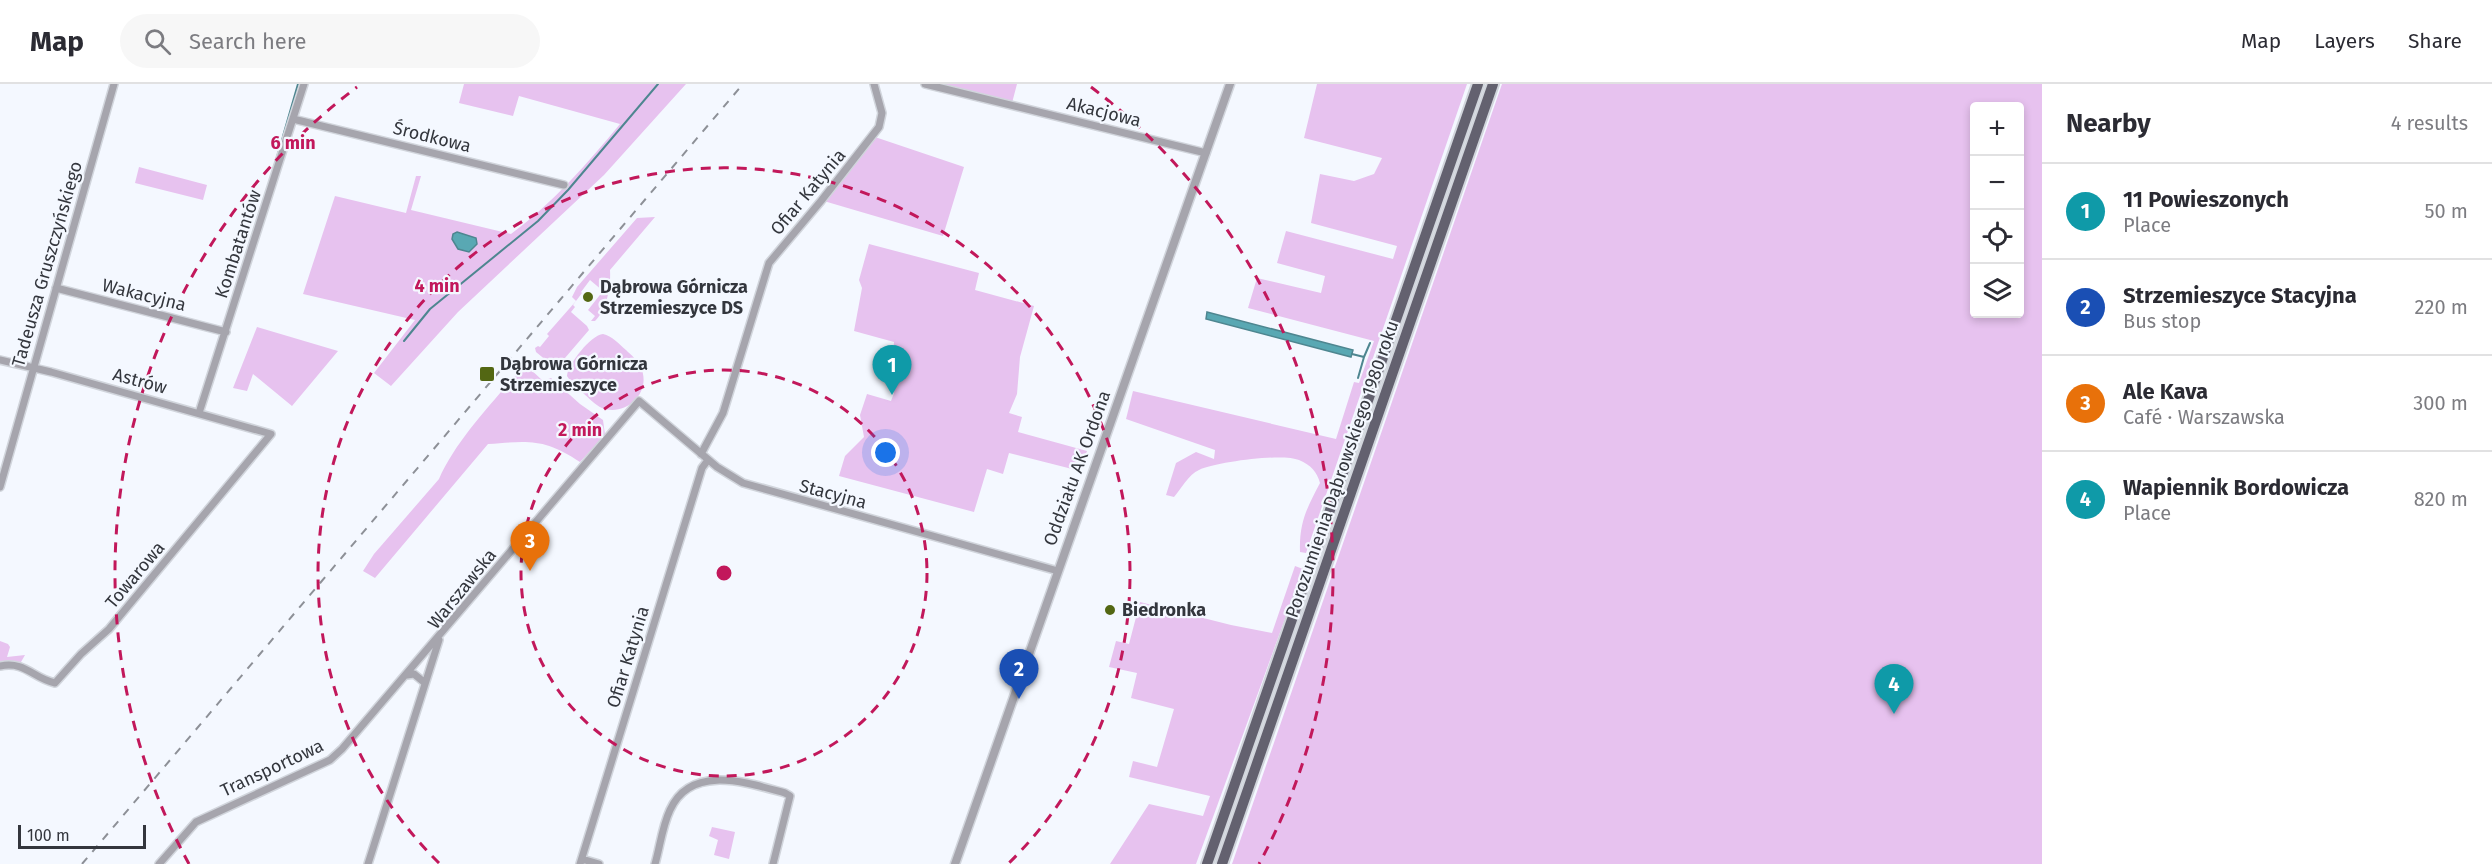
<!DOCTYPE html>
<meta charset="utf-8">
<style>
:root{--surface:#fff;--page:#f7f7f7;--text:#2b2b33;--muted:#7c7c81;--line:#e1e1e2;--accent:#536713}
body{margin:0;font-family:"Fira Sans",sans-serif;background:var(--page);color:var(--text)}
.controls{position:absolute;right:18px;top:18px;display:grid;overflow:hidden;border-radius:6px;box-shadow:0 3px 9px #0003}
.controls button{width:54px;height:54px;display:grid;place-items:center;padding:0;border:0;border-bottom:2px solid var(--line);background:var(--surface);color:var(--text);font:30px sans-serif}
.scale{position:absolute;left:18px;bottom:15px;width:128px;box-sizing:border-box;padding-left:6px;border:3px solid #33363d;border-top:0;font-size:16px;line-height:21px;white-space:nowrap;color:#33363d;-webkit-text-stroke:4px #f4f8ff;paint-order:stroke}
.you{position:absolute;left:886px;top:369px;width:21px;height:21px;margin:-15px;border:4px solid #fff;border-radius:50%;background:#1a73e8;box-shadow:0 0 0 9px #1a73e833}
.badge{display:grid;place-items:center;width:39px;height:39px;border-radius:50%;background:var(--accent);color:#fff;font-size:20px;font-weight:700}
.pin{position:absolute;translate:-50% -50px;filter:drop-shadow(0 2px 3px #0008)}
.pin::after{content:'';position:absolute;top:32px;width:21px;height:18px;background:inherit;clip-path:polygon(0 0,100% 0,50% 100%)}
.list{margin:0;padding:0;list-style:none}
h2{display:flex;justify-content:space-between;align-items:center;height:78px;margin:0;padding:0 24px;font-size:26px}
h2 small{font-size:20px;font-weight:400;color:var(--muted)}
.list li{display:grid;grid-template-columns:39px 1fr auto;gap:18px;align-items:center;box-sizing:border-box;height:96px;padding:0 24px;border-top:2px solid var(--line)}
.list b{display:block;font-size:22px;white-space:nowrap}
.list p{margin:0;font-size:20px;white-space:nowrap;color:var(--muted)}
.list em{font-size:20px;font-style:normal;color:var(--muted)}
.icon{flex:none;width:33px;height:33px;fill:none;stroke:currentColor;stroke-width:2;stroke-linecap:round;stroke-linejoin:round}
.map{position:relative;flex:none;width:2042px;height:780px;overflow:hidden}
header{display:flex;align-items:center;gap:36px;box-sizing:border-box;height:84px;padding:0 30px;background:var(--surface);border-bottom:2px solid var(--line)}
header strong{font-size:28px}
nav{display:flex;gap:33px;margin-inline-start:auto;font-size:21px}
.search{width:420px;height:54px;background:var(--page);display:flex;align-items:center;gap:15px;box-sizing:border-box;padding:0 21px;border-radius:33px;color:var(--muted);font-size:22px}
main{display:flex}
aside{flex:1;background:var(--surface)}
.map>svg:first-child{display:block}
</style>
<header>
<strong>Map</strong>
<div class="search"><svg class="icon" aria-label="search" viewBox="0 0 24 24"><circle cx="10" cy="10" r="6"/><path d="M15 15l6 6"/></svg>Search here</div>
<nav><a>Map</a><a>Layers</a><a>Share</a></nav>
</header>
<main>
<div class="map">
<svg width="2042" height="780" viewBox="0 0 2042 780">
<rect width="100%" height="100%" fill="#f4f8ff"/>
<path fill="#e7c2ef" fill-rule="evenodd" d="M464,0H686L604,91L458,228L391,302L374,289L415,236L303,210L335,112L406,129L416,92H421L411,126L511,150C552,120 587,80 620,40L519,12L513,32L459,19Z
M936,0H1017L1012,19Z
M1317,0H1467L1306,469L1300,468C1299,438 1307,424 1320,399C1317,388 1311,381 1299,376C1282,369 1217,378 1199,386C1189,390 1181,405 1174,413L1166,411L1176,379L1196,368L1214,375L1215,366L1126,335L1133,307L1336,355L1354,298L1359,299L1374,257L1248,224L1257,194L1321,209L1325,192L1277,179L1286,147L1393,175L1397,162L1311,139L1320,90L1354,97L1374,90L1382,74L1304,54Z
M1502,0H2042V780H1232ZM2020,22V230H1974V22Z
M869,51L964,83L943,152L817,115Z
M139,83L207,101L203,116L135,99Z
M655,133L610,186C611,202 607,226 595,237H591L595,232L588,226L603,207L590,196L581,208L582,209L573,221L575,223L571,228L587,242L589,246L559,281L553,282L536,268L535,264L538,262L540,263L549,252L547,250L576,217L572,213L577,203L637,134Z
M869,160L979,189L975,206L1034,222L1020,273L1017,310L1009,329L1022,333L1018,348L1087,367L1080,387L1009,369L1003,390L987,385L974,428L839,392L845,372L864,353L860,331L867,310L891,317L894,309L892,289L894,258L854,247L862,204L859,196Z
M257,243L338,267L292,322L253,290L247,307L233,304Z
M603,250C612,252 619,260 626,266C631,271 638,276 641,284C652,308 626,333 602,324C595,321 589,314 583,309C577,304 571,299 567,292C568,280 591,251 603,250Z
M527,282L543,297L551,294L580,320L603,336L605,351L580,378C544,354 529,357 488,360L375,494L363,487L374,470L439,395C456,356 493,318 521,285Z
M1295,482L1303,485L1196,780H1110L1149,720L1203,732L1210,712L1129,693L1133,677L1157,683L1174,625L1131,614L1137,589L1109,583L1116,557L1129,560L1140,518L1231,541L1272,549Z
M0,557L8,560L10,563L7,573L25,571L21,578L0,579Z
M712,743L735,748L729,775L714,771L718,756L709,752Z"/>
<path fill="#59a8b3" stroke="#4e8690" stroke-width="1.5" d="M457,148L476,154L477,160L469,168L458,165L452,155L453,150Z
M1207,228L1353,266L1351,273L1206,235Z"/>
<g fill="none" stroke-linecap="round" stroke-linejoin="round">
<path stroke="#4e8690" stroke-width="2" d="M273,87L298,0
M404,257L430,225L538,137L568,106L658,0
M1352,270L1364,273L1370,259
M1358,294L1364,273"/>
<defs>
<path id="minor" d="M925,0L1206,69
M293,35L564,101
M56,204L226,248
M0,276L51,288L271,350L109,545L81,570L55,599C32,594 26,577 0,582
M199,329L304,0
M701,370L723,329L769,179L821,117L879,43L882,29L874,0
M0,403L114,0
M407,591L414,590L425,599
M582,775L599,780
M159,780L196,738L330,676L342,665L639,317L717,383L743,399L1058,487
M368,780L439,556
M580,780L702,384L708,376
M655,780C660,763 662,743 670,726C691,679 748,699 785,709L790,712L773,780"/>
<path id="tertiary" d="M955,780L1230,0"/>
<path id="primary" d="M1207,780L1478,0
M1222,780L1493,0"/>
</defs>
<use href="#minor" stroke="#d1d5dc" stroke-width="10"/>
<use href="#tertiary" stroke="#d1d5dc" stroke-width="11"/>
<use href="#primary" stroke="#d1d5dc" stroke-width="14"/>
<use href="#minor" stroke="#a6a5ad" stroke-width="7"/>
<use href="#tertiary" stroke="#a6a5ad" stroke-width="8"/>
<use href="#primary" stroke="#63616f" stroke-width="10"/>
<path stroke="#8d9097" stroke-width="2" stroke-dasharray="8 8" stroke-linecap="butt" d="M82,780L743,0"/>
</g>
<g fill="none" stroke="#c2185b" stroke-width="3" stroke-dasharray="10 8">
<circle cx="724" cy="489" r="203"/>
<path d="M439 779A406 406 0 1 1 1009 779"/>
<path d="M189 780A609 609 0 0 1 357 3M1091 3A609 609 0 0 1 1259 780"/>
</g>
<g fill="#536713" stroke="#f4f8ff" stroke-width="2">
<circle cx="588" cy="213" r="6"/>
<rect x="479" y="282" width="16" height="16" rx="3"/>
<circle cx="1110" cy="526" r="6"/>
</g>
<g text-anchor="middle" stroke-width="4.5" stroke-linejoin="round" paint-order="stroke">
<g font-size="18" fill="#33363d" stroke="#f4f8ff">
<text transform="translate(1104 28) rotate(14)" y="6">Akacjowa</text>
<text transform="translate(432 53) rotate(14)" y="6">Środkowa</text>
<text transform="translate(808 108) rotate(-50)" y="6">Ofiar Katynia</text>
<text transform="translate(238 160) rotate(-72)" y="6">Kombatantów</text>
<text transform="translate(47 180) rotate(-74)" y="6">Tadeusza Gruszczyńskiego</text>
<text transform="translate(144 211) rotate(14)" y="6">Wakacyjna</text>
<text transform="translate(140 297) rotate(15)" y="6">Astrów</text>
<text transform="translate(1077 384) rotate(-70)" y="6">Oddziału AK Ordona</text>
<text transform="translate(1342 385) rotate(-71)" y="6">Porozumienia Dąbrowskiego 1980 roku</text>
<text transform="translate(833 410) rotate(15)" y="6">Stacyjna</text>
<text transform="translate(135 491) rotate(-50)" y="6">Towarowa</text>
<text transform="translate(462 505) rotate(-51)" y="6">Warszawska</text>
<text transform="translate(628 573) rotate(-73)" y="6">Ofiar Katynia</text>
<text transform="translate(272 684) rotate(-25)" y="6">Transportowa</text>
</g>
<g font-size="18" font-weight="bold" fill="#33363d" stroke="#f4f8ff" text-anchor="start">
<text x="600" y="209">Dąbrowa Górnicza<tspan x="600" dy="21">Strzemieszyce DS</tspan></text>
<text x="500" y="286">Dąbrowa Górnicza<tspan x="500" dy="21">Strzemieszyce</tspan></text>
<text x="1122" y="532">Biedronka</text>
</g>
</g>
<circle cx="724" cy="489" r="9" fill="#c2185b" stroke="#f4f8ff" stroke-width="3"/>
<g font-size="18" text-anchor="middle" font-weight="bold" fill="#c2185b" stroke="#f4f8ff" stroke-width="4.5" stroke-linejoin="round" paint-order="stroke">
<text x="293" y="65">6 min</text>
<text x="437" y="208">4 min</text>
<text x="580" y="352">2 min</text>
</g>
</svg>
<div class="controls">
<button>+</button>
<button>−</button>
<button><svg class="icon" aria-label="locate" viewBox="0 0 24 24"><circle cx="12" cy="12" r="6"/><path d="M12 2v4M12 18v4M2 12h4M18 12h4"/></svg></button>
<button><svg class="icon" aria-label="layers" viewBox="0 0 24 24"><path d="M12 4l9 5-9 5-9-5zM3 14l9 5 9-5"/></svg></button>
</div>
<div class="scale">100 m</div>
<div class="you"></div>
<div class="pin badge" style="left:892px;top:311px;background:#0f9aa8">1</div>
<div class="pin badge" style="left:1019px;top:615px;background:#1a4fb4">2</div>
<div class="pin badge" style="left:530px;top:487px;background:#e8710a">3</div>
<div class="pin badge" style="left:1894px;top:630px;background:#0f9aa8">4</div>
</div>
<aside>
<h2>Nearby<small>4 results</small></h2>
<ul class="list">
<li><span class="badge" style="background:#0f9aa8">1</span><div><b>11 Powieszonych</b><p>Place</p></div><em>50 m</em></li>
<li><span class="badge" style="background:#1a4fb4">2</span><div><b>Strzemieszyce Stacyjna</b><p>Bus stop</p></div><em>220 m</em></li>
<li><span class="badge" style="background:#e8710a">3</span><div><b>Ale Kava</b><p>Café · Warszawska</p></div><em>300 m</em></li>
<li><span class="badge" style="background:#0f9aa8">4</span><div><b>Wapiennik Bordowicza</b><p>Place</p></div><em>820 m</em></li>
</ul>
</aside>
</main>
